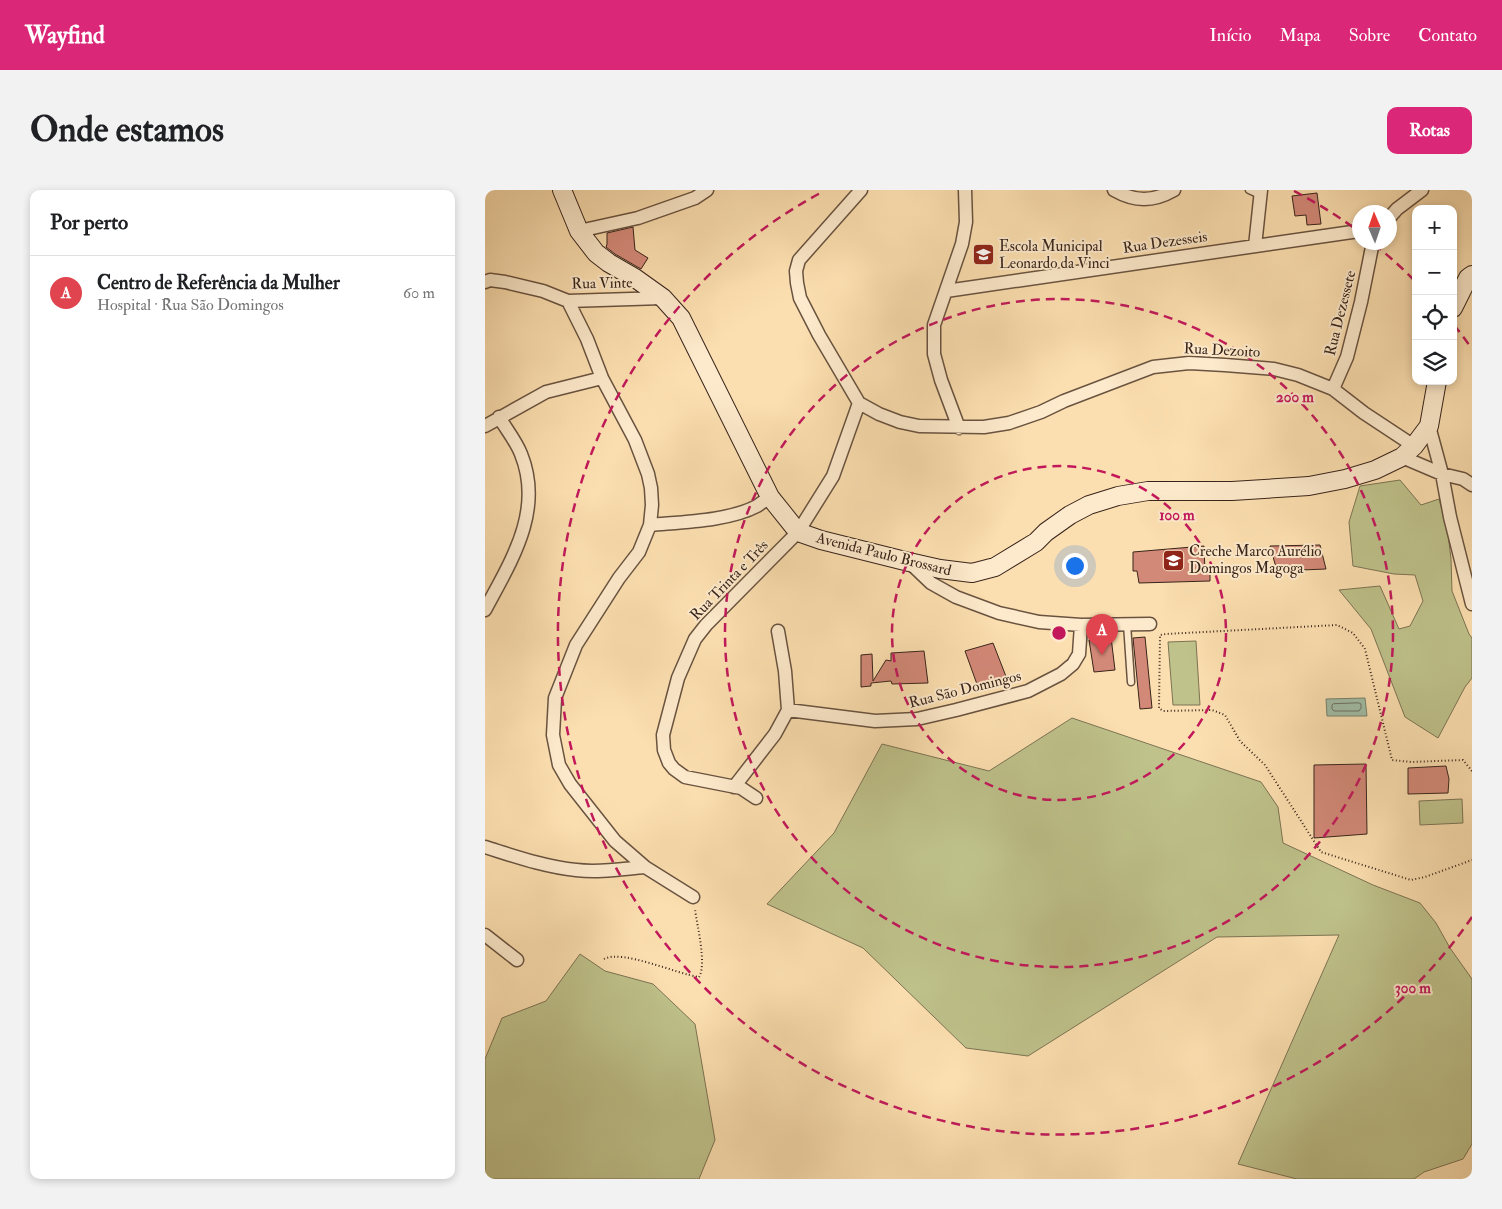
<!DOCTYPE html>
<html lang="pt">
<meta charset="utf-8">
<style>
:root{--surface:#fff;--page:#f2f2f2;--text:#202124;--muted:#757577;--line:#e0e0e0;--accent:#db2777}
body{margin:0;font-family:"IM FELL Double Pica",serif;background:var(--page);color:var(--text)}
.controls{position:absolute;right:15px;top:15px;display:grid;overflow:hidden;border-radius:10px;box-shadow:0 2px 8px #0003}
.controls button{width:45px;height:45px;display:grid;place-items:center;padding:0;border:0;border-bottom:1px solid var(--line);background:var(--surface);color:var(--text);font:25px sans-serif}
.compass{position:absolute;left:867px;top:15px;width:45px;height:45px;border-radius:50%;background:var(--surface);box-shadow:0 2px 8px #0003;rotate:358deg}
.you{position:absolute;left:589px;top:375px;width:18px;height:18px;margin:-12px;border:4px solid #fff;border-radius:50%;background:#1a73e8;box-shadow:0 0 0 8px #1a73e833}
.badge{display:grid;place-items:center;width:32px;height:32px;border-radius:50%;background:var(--accent);color:#fff;font-size:16px;font-weight:700}
.pin{position:absolute;translate:-50% -41px;filter:drop-shadow(0 1px 2px #0008)}
.pin::after{content:'';position:absolute;top:26px;width:18px;height:15px;background:inherit;clip-path:polygon(0 0,100% 0,50% 100%)}
.list{margin:0;padding:0;list-style:none}
h2{display:flex;justify-content:space-between;align-items:center;height:65px;margin:0;padding:0 20px;font-size:21px}
h2 small{font-size:16px;font-weight:400;color:var(--muted)}
.list li{display:grid;grid-template-columns:32px 1fr auto;gap:15px;align-items:center;box-sizing:border-box;height:75px;padding:0 20px;border-top:1px solid var(--line)}
.list b{display:block;font-size:19px;white-space:nowrap}
.list p{margin:0;font-size:16px;white-space:nowrap;color:var(--muted)}
.list em{font-size:16px;font-style:normal;color:var(--muted)}
.icon{flex:none;width:28px;height:28px;fill:none;stroke:currentColor;stroke-width:2;stroke-linecap:round;stroke-linejoin:round}
.map{position:relative;flex:none;width:987px;height:989px;overflow:hidden;border-radius:10px}
header{display:flex;align-items:center;gap:30px;box-sizing:border-box;height:70px;padding:0 25px;background:var(--accent);color:#fff}
header strong{font-size:24px}
nav{display:flex;gap:28px;margin-inline-start:auto;font-size:18px}
.intro{display:flex;align-items:center;justify-content:space-between;box-sizing:border-box;height:120px;padding:0 30px}
h1{margin:0;font-size:35px}
.button{padding:12px 22px;border-radius:10px;background:var(--accent);color:#fff;font-size:18px;font-weight:700}
main{display:flex;gap:30px;padding:0 30px}
aside{flex:1;background:var(--surface);border-radius:10px;box-shadow:0 2px 8px #0003}
.map>svg:first-child{display:block}
</style>
<header>
<strong>Wayfind</strong>
<nav><a>Início</a><a>Mapa</a><a>Sobre</a><a>Contato</a></nav>
</header>
<div class="intro"><h1>Onde estamos</h1><a class="button">Rotas</a></div>
<main>
<aside>
<h2>Por perto<small></small></h2>
<ul class="list">
<li><span class="badge" style="background:#e0444e">A</span><div><b>Centro de Referência da Mulher</b><p>Hospital · Rua São Domingos</p></div><em>60 m</em></li>
</ul>
</aside>
<div class="map">
<svg width="987" height="989" viewBox="0 0 987 989">
<rect width="100%" height="100%" fill="#fcdfb0"/>
<filter id="stains"><feTurbulence type="fractalNoise" baseFrequency=".004" numOctaves="4"/><feColorMatrix values="0 0 0 0 .2 0 0 0 0 .09 0 0 0 0 .02 0 0 0 .5 -.17"/></filter>
<radialGradient id="worn" r=".72"><stop offset=".6" stop-color="#630" stop-opacity="0"/><stop offset="1" stop-color="#630" stop-opacity=".3"/></radialGradient>
<path fill="#bfc28b" stroke="#7c7353" d="M915,290L936,315L954,309L962,336L966,369L967,401L984,444L987,448V488L980,497L953,548L920,527L886,439L854,400L895,396L914,439L925,436L938,411L930,385L909,384L868,376L864,332L875,296Z
M711,451L715,515H688L683,452Z
M587,528L776,592L793,617L798,653L888,695L935,713L951,733L965,758L987,789V954L978,969L939,982L929,989H812L753,974L854,745L732,747L543,866L481,858L378,758L282,714L349,643L397,554L504,581Z
M977,609L978,633L935,635L934,611Z
M95,764L120,781L168,794L210,834L230,950L214,989H0V869L17,828L61,811Z"/>
<path fill="#a0bda6" stroke="#76806e" d="M880,508L882,526H842L841,509Z"/>
<g fill="none" stroke-linecap="round" stroke-linejoin="round">
<path stroke="#6c7060" stroke-width="1" d="M874,513L876,514V518L874,521H849L847,519V515L848,514Z"/>
</g>
<path fill="#d38978" stroke="#38241b" d="M832,3L836,34L822,35L821,25L810,26L807,6Z
M148,37L150,60L163,68L156,79L130,64L121,57L122,54V43Z
M835,355L841,379L792,381L785,356Z
M719,356L720,382H725V391L654,393L652,381H648V362Z
M626,447L630,480L609,482L604,450Z
M660,447L667,518L655,519L648,448Z
M508,453L522,489L493,497L480,461Z
M439,461L443,493L407,494L406,491L386,493V496L376,497V465L387,464L388,491L401,470L406,471V463Z
M881,574L882,644L829,648V575Z
M961,576L964,589L963,603L923,604V578Z"/>
<g fill="none" stroke-linecap="round" stroke-linejoin="round">
<defs>
<path id="service" d="M764,0L775,5
M642,434L646,492"/>
<path id="minor" d="M629,0C650,12 668,12 689,0
M904,28L912,19L937,0
M94,41L153,28L210,8L222,0
M770,56L776,0
M0,92L5,90L20,92L58,101L83,111L178,108
M461,101L874,41
M83,111L102,149L117,188L150,250L163,284L166,298L167,315L165,335L154,362L134,388L91,455L70,508L68,545L74,575L85,594L130,651L160,677L208,707
M848,199L862,167L876,112L888,52
M374,213L394,224L415,232L434,236L499,237L524,233L556,222L579,211L668,177L704,173L740,175L789,179L813,185L848,199L879,223L929,256
M374,213L334,145L315,108L312,93L311,81L314,70L376,0
M0,236L61,202L117,188
M944,236L957,284L965,327L987,414
M474,238L456,190L449,164V135L477,54L481,32L480,0
M917,267L957,284L978,289L987,295
M165,335C197,332 244,331 272,316C276,313 281,310 285,307
M424,372L446,393L471,407L514,423L554,432L596,435L665,434
M0,420C26,371 59,321 36,264C31,251 21,239 14,227
M303,520L390,531L432,529L471,520L543,501L576,484L588,474L594,464L596,435
M249,597L290,544L303,520L300,481L293,441
M271,608L256,598L200,587L189,579L184,573L179,560L178,545L193,488L210,449L221,435L313,342L348,286L374,213
M0,657C29,666 60,677 91,680C114,683 137,679 160,677
M0,745L32,770"/>
<path id="secondary" d="M77,0L94,41L111,63L124,73L150,88L178,108L196,128L285,307L313,342L336,350L424,372L455,379L487,383L510,377L551,352L561,342L585,325L604,315L633,306L663,301H747L824,296L860,289L890,280L917,267L929,256L944,236L952,191
M968,118L983,88L987,85"/>
</defs>
<use href="#service" stroke="#695340" stroke-width="9"/>
<use href="#minor" stroke="#695340" stroke-width="15"/>
<use href="#secondary" stroke="#38241b" stroke-width="20"/>
<path stroke="#38241b" stroke-width="2" stroke-dasharray="1 2.5" stroke-linecap="butt" d="M987,581L978,570L926,572L907,570L880,459L868,443L852,435L681,444L675,445L674,518L678,521L727,520L740,525L755,551L780,575L836,662L926,690L940,687L987,670
M119,769C137,759 192,784 214,787C222,774 212,736 210,719"/>
<use href="#service" stroke="#fdeacc" stroke-width="6"/>
<use href="#minor" stroke="#fdeacc" stroke-width="12"/>
<use href="#secondary" stroke="#fdeacc" stroke-width="18"/>
</g>
<g fill="none" stroke="#c2185b" stroke-width="2.5" stroke-dasharray="9 6">
<circle cx="574" cy="443" r="167"/>
<circle cx="574" cy="443" r="334"/>
<path d="M987 727A501 501 0 1 1 339 1M809 1A501 501 0 0 1 872 40M889 54A501 501 0 0 1 928 89M969 135A501 501 0 0 1 987 159"/>
</g>
<defs>
<symbol id="school-square" viewBox="-11 -11 22 22"><rect x="-9" y="-9" width="18" height="18" rx="4" fill="#8f2418" stroke="#fdeacc"/><path d="M0-5L7-2L0 1L-7-2ZM-4 1L0 2.5L4 1V4Q0 6-4 4Z" fill="#fff"/></symbol>
</defs>
<g fill-rule="evenodd">
<use href="#school-square" x="486" y="52" width="25" height="25"/>
<use href="#school-square" x="676" y="358" width="25" height="25"/>
</g>
<g text-anchor="middle" stroke-width="4" stroke-linejoin="round" paint-order="stroke">
<g font-size="15" fill="#38241b" stroke="#fdeacc">
<text transform="translate(680 52) rotate(-8)" y="5">Rua Dezesseis</text>
<text transform="translate(117 93) rotate(-1)" y="5">Rua Vinte</text>
<text transform="translate(855 123) rotate(-76)" y="5">Rua Dezessete</text>
<text transform="translate(737 160) rotate(3)" y="5">Rua Dezoito</text>
<text transform="translate(399 364) rotate(14)" y="5">Avenida Paulo Brossard</text>
<text transform="translate(244 390) rotate(-46)" y="5">Rua Trinta e Três</text>
<text transform="translate(480 499) rotate(-14)" y="5">Rua São Domingos</text>
</g>
<g font-size="15" fill="#38241b" stroke="#fdeacc" text-anchor="start">
<text x="514" y="61">Escola Municipal<tspan x="514" dy="17">Leonardo da Vinci</tspan></text>
<text x="704" y="366">Creche Marco Aurélio<tspan x="704" dy="17">Domingos Magoga</tspan></text>
</g>
</g>
<circle cx="574" cy="443" r="8" fill="#c2185b" stroke="#fdeacc" stroke-width="2.5"/>
<g font-size="15" text-anchor="middle" font-weight="bold" fill="#c2185b" stroke="#fdeacc" stroke-width="4" stroke-linejoin="round" paint-order="stroke">
<text x="810" y="212">200 m</text>
<text x="692" y="330">100 m</text>
<text x="928" y="803">300 m</text>
</g>
<rect width="100%" height="100%" filter="url(#stains)"/>
<rect width="100%" height="100%" fill="url(#worn)"/>
</svg>
<div class="controls">
<button>+</button>
<button>−</button>
<button><svg class="icon" aria-label="locate" viewBox="0 0 24 24"><circle cx="12" cy="12" r="6"/><path d="M12 2v4M12 18v4M2 12h4M18 12h4"/></svg></button>
<button><svg class="icon" aria-label="layers" viewBox="0 0 24 24"><path d="M12 4l9 5-9 5-9-5zM3 14l9 5 9-5"/></svg></button>
</div>
<svg class="compass" viewBox="-18 -18 36 36"><path d="M0-13l5 13h-10z" fill="#e53935"/><path d="M0 13l5-13h-10z" fill="#757577"/></svg>
<div class="you"></div>
<div class="pin badge" style="left:617px;top:465px;background:#e0444e">A</div>
</div>
</main>
